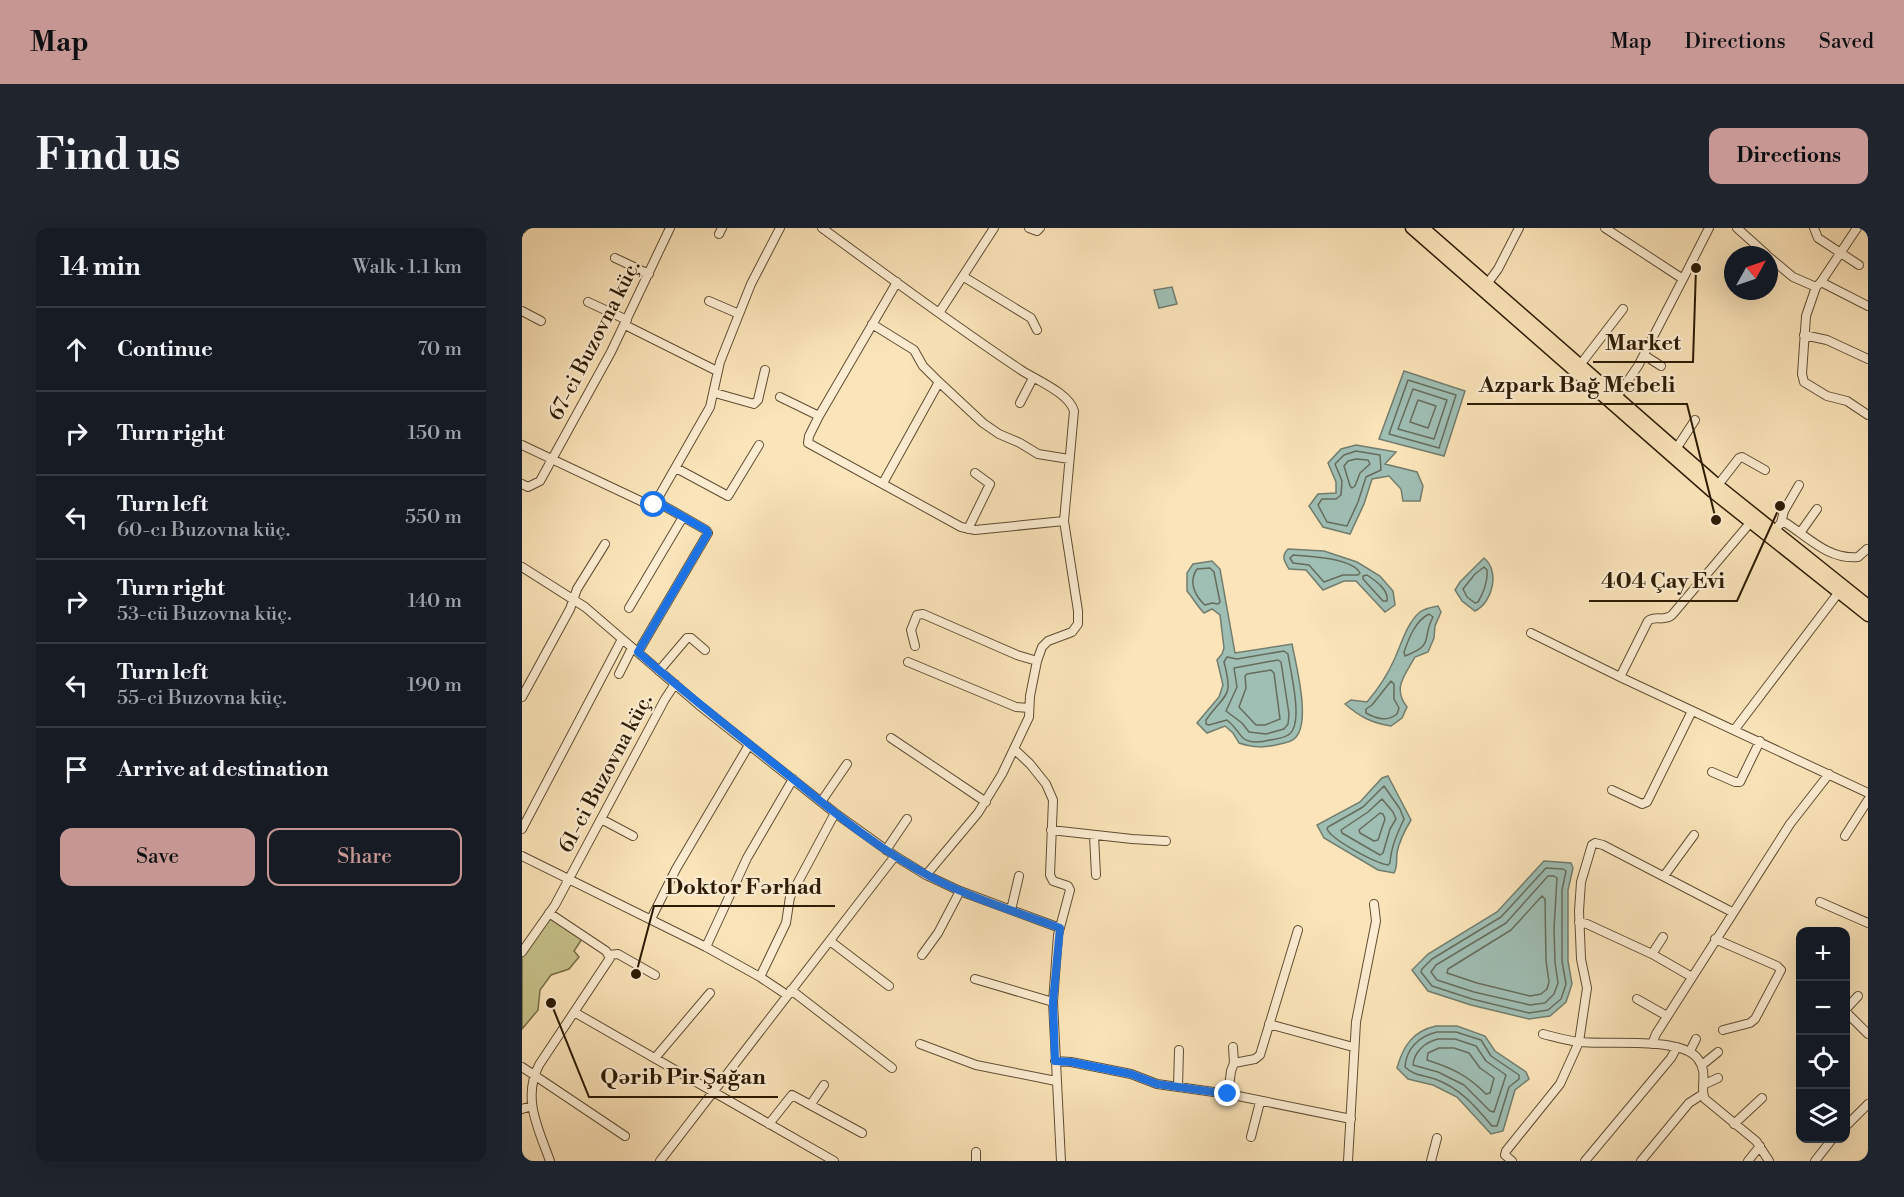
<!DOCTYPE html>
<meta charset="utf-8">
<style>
:root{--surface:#171b24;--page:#20242c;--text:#f1f3f6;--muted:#9ea1a6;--line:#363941;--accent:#c59692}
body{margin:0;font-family:"Libre Bodoni",serif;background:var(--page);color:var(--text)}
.controls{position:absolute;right:18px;bottom:18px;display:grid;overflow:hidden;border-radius:12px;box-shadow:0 6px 24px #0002}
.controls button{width:54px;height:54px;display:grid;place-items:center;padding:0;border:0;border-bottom:2px solid var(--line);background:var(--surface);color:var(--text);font:30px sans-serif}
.compass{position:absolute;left:1202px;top:18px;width:54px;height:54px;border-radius:50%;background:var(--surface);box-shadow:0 6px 24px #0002;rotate:50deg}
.stop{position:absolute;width:18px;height:18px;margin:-14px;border:4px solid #1a73e8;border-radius:50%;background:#fff}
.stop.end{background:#1a73e8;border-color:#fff;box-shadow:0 2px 6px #0008}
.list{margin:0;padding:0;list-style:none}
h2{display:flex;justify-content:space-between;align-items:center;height:78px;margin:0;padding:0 24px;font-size:26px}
h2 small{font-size:20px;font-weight:400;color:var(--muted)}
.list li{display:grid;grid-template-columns:39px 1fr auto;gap:18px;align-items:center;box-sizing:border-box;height:84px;padding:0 24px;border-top:2px solid var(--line)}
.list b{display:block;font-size:22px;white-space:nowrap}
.list p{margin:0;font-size:20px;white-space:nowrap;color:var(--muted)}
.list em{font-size:20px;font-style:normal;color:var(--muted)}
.actions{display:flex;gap:12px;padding:18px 24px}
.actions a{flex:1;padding:14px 0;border:2px solid var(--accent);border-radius:12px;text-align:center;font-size:21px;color:var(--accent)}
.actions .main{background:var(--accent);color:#111}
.icon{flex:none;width:33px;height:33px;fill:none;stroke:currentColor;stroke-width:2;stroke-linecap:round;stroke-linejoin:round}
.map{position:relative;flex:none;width:1346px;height:933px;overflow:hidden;border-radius:12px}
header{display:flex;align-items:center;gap:36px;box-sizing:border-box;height:84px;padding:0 30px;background:var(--accent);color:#111}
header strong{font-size:28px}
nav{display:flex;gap:33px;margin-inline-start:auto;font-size:21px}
.intro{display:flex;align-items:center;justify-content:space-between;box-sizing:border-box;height:144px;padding:0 36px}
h1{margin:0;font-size:42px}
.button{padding:15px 27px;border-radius:12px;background:var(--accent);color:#111;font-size:21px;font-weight:700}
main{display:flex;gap:36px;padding:0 36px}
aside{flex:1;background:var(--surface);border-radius:12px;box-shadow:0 6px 24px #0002}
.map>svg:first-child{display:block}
</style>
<header>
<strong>Map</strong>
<nav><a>Map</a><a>Directions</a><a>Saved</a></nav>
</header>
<div class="intro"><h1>Find us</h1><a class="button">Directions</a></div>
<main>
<aside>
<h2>14 min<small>Walk · 1.1 km</small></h2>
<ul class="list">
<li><svg class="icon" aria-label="ahead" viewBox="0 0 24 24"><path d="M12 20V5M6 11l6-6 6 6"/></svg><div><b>Continue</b></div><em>70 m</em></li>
<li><svg class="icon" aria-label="right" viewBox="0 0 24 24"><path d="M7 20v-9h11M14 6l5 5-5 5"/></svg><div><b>Turn right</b></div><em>150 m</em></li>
<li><svg class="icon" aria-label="left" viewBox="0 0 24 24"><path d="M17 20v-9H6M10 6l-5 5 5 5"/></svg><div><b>Turn left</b><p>60-cı Buzovna küç.</p></div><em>550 m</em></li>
<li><svg class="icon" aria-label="right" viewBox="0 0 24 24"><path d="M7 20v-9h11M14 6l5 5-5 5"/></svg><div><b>Turn right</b><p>53-cü Buzovna küç.</p></div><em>140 m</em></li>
<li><svg class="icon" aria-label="left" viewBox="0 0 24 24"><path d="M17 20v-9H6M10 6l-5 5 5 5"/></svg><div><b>Turn left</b><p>55-ci Buzovna küç.</p></div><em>190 m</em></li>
<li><svg class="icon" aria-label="arrive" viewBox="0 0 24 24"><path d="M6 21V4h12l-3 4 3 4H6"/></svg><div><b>Arrive at destination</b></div></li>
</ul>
<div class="actions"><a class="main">Save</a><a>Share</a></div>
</aside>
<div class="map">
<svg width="1346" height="933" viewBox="0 0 1346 933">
<rect width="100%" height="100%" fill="#fbe4b9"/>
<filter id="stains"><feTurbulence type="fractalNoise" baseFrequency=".00333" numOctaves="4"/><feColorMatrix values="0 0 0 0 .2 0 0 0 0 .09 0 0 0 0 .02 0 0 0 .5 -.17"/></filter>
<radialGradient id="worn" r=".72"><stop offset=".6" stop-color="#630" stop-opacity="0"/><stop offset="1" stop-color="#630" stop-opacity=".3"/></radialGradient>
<path fill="#c6c28a" stroke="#796e48" stroke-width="1.5" d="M28,690L60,711L52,723L57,729L47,741L29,747L18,762L16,782L0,801V729Z"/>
<path fill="#9fbeb4" stroke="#717d6e" stroke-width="1.5" d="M650,59L655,76L637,80L632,62Z
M882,143L943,163L922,228L857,211Z
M834,217L874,224L863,236L895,244L901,258L898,273H881L879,261L867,248L850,251L842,276L828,306L801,299L787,278L796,266L814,265V254L806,235L819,221Z
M766,321L802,323L835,334L858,348L871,363L873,377L863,384L834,353H822L801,362L784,342L767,341C762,333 759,328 766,321Z
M962,330C978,343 971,374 953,383L940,373L933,362L938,354Z
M690,333L698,341L713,425L770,416C774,437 790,497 772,511C769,514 762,515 758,516C743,520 732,520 717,515L711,505L703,498L685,505L675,495L697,469L701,457L695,432L700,426L702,420L698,387L690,381L682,385C675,378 671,370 665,363V345L671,336Z
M916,378L919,384L913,398L912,410L906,424L893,429C883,447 870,460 885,479L880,490L869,498C850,495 838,489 823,476L829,472L845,474C857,460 866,446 873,430C880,414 885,395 898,384C903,380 910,379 916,378Z
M866,548L889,592C883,602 877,613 875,625C874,632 876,638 872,645L856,642L802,610L795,597L838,574L860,550Z
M1022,633L1049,635L1051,640L1046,662V733L1050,756L1044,774L1028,788L1007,791L949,777L906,763L890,742L906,726L975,684Z
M914,798H935L963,808L973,823L1004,844L1007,851L993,862L981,903L969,906L935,869L911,857L886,851L875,840C881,818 891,803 914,798Z"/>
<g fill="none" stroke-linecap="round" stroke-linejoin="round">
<path stroke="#666c5c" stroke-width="1.5" d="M886,152L934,167L917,220L867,206Z
M891,161L925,172L912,211L876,201Z
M896,172L914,178L906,200L888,194Z
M834,223L858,227L859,242L844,249L836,274L825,298L805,294L796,277L800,271H814L819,267L820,253L813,236L822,227Z
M834,231L846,232L848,236L838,245L833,258L830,260L828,258L822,238L826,233Z
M771,327C787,328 830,330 838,345L836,347H821L802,354L787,337L771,335L768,330Z
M962,339L965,342C966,354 962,364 956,374L953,375L945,369L941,361L953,346Z
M688,340L692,344L698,374L696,376L690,375L683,377C673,368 666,354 675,341Z
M845,347C854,353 867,362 865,373H861L841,351V348Z
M907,386L911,389C899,411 914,416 883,428L882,424C887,410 893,393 907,386Z
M762,423L766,426C768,442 783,498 766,507C762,510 754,511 748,512C740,514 728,516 721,510C715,504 714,499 705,492L687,497L684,496V492C703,464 712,472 702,434L705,429L715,431Z
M756,432L759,434L767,486L766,496L762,501L744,506L727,504L720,495L704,483L715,459L712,440Z
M749,442L752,445L758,491L743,497H734L717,479L724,460L723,448L725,446Z
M869,453L872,456V471L877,480L875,486C865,494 855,491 844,485V481L850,477Z
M862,558L878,581L882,591C875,606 869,619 868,635L866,637C853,635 810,612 805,601L806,599L841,579Z
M860,571L871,584L874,591L868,601L861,625L858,627L820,605L819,602L846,584Z
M858,585L861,586L863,591L856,612L852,613L838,605L837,602Z
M1024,640L1041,641L1044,643L1040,662V733L1044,756L1039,771L1026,782L1007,785L950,771L910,758L899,744L900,741L910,731L979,689Z
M1026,648H1032L1035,650L1032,701L1033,734L1036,755L1032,766L1023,775L1008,777L952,764L915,752L909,744L914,737L984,695Z
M1020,668L1023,671L1024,733L1027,754L1025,761L1019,766L1008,768L955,755L925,745L926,741L989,702Z
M915,804H934L959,812L969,828L997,847V851L987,859L975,898H970C954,879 938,860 913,851C902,847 892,848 883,839C884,821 897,808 915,804Z
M916,811H933L954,818L964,833L984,847L972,884L968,883L942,857L916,844L891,837C892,824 903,814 916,811Z
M917,820H932L947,825L958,840L972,850L968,865L964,866C945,847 930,840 905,832L906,825Z"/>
<defs>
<path id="minor" d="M300,0C366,48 431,97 499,142C514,152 547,165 552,183L542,293L556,383V396L550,404L526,413L520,419L515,433L508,468L507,489L480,546L456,585L404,647
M507,0L515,3L518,0
M1083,0L1161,51L1116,138L1094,170
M1215,0L1245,27
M1292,0L1296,10L1337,37
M0,1L1,0
M197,6L200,0
M1247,29L1271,49L1294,59L1299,54L1335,0
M93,30L127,46
M442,49L509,90L515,102
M1161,51L1187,0
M375,54L297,188L287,208L286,215L439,299L453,302L542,293
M1299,54L1346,78
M965,56L976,41L997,0
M1294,59L1284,88L1280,146L1282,154L1305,168L1325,173L1346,187
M187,73L217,86
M66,74L105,92
M0,83L19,93
M417,85L472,0
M350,96L392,122L401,138L417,154L461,195L477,206L498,215L516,226L547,231
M103,97L195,143
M1282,107L1305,112L1346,131
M1122,127L1139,138
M1058,137L1101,81
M193,165L232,176L236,172L243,142
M258,169L297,188
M498,175L511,150
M0,217L125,276L132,277L188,179L198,134L229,56L258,0
M1154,221L1173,192
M154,240L206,268L237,217
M361,255L417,154
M0,256L6,259L18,253L89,124L148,0
M1196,257L1217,230L1220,229L1243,242
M1259,295L1262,283L1277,257
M446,301L468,256L453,245
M1252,303L1259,295H1264C1287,310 1307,332 1336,329L1345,321
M1278,305L1295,281
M0,339L63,379L177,477L313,585L373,628L404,647L438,663L538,700
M107,380L161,289
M1009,405L1098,449L1346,565
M393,418L389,402L395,387L401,386L495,427L515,433
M116,424L186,305L184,302L135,274
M386,434L494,479L507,480
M137,443L165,410H169L183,422
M97,446L110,420
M1098,449L1126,393C1133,387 1142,394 1150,387L1228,295
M0,469L48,381L55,361L83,316
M1213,501L1317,364
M369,510L464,574
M492,521L508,536L524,556L531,572L528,647L531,653L546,658L548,662L536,707L531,774L539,933
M1190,544L1213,554H1218L1238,513
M1090,562L1120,576L1125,574L1170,483
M299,574L325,536
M79,591L111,608
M0,601L100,411
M529,602L610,611L644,613
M572,608L574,647
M1323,608L1346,572
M364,622L385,591
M0,628L184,719L238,749L265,767
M1142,648L1172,607
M1298,674L1346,695
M489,682L497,648
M27,685L84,723L88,730L17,837C0,870 16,900 28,933
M129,691L154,641L227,517
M1057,694L1065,696L1130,726L1170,749
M1193,711L1255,738L1259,742L1233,791L1228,795L1201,802
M308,713L367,758
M184,719L225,630L271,551
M0,724L33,677L143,471L153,456
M1130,726L1141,709
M87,727L96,726L133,747
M400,727L416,705L438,663
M238,749L264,695L268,669L313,585
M453,751L531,774
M269,762L370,840
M1115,771L1145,788
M1324,781L1336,768
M52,784L312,933
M1324,784L1346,806
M747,796L831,819
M1021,806C1033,809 1045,813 1058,814C1084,817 1160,808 1176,831C1187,846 1177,859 1183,871L1234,913L1247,933
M398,816L454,837L534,853
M1130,816L1134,806L1268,596L1307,546
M711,819L712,835
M1168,823L1174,811
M133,830L188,765
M533,833L549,834L609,846L635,856L706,866L829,891
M1180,837L1196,824
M0,839L103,908
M1183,856L1196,850
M656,859L657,822
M706,866L709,843L712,835L733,831L738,827L776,702
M289,876L302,857
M0,881L10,878
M247,896L270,867L340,905
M1212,896L1240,870
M1324,898L1346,876
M729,909L738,874
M138,933L373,628
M454,933V924
M826,933L834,794L854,693L852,676
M909,933L915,910
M990,933L983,927L984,923L1038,856L1057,814L1065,760L1059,731L1057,683L1059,654L1070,617L1073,615L1081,617L1210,684
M1063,933L1149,830L1155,819
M1119,933L1167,875L1181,866
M1226,933L1238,918
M1293,933L1311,910"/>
<path id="major" d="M889,0L1190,264L1346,388
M902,0L1196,257L1346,377"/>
</defs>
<use href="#minor" stroke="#604d32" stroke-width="10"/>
<use href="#major" stroke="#2c1b05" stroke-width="13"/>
<use href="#minor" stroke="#fcedd2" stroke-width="8"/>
<use href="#major" stroke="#fbe4b9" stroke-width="10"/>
</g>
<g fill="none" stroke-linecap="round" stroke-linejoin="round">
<path stroke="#1a73e8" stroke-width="8" d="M132,277L135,274L184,302L186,305L116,424C166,468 219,509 271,551C315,587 360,624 411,650C451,671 496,684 538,700L531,774L533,833L549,834L609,846L635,856L706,866"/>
</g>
<g text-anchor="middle" stroke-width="4.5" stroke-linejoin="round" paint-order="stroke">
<g font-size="21" fill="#2c1b05" stroke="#fcedd2">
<text transform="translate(72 112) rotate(-63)" y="7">67-ci Buzovna küç.</text>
<text transform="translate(83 545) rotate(-62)" y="7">61-ci Buzovna küç.</text>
</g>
</g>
<path fill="none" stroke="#2c1b05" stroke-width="2" d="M1174 40L1171 134H1071M1194 292L1165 176H945M1258 278L1215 373H1067M114 746L132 678H313M29 775L67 869H256"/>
<g fill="#2c1b05" stroke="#fcedd2" stroke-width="2">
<circle cx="1174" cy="40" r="6"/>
<circle cx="1194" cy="292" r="6"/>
<circle cx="1258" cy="278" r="6"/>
<circle cx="114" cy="746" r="6"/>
<circle cx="29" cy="775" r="6"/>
</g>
<g font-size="22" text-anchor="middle" font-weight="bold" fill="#2c1b05" stroke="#fcedd2" stroke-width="4.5" stroke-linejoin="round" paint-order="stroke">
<text x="1121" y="122">Market</text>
<text x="1055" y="164">Azpark Bağ Mebeli</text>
<text x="1141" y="360">404 Çay Evi</text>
<text x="222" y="666">Doktor Fərhad</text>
<text x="161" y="856">Qərib Pir Şağan</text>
</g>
<rect width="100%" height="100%" filter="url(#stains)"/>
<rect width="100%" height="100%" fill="url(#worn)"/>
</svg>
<div class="controls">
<button>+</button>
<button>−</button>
<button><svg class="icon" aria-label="locate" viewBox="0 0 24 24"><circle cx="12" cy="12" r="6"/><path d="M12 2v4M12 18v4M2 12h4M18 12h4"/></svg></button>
<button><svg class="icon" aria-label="layers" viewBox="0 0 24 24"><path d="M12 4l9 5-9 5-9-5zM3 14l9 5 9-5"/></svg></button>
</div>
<svg class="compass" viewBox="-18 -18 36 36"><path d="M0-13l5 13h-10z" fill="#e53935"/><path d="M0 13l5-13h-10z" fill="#9ea1a6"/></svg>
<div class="stop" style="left:132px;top:277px"></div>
<div class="stop end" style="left:706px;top:866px"></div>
</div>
</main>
